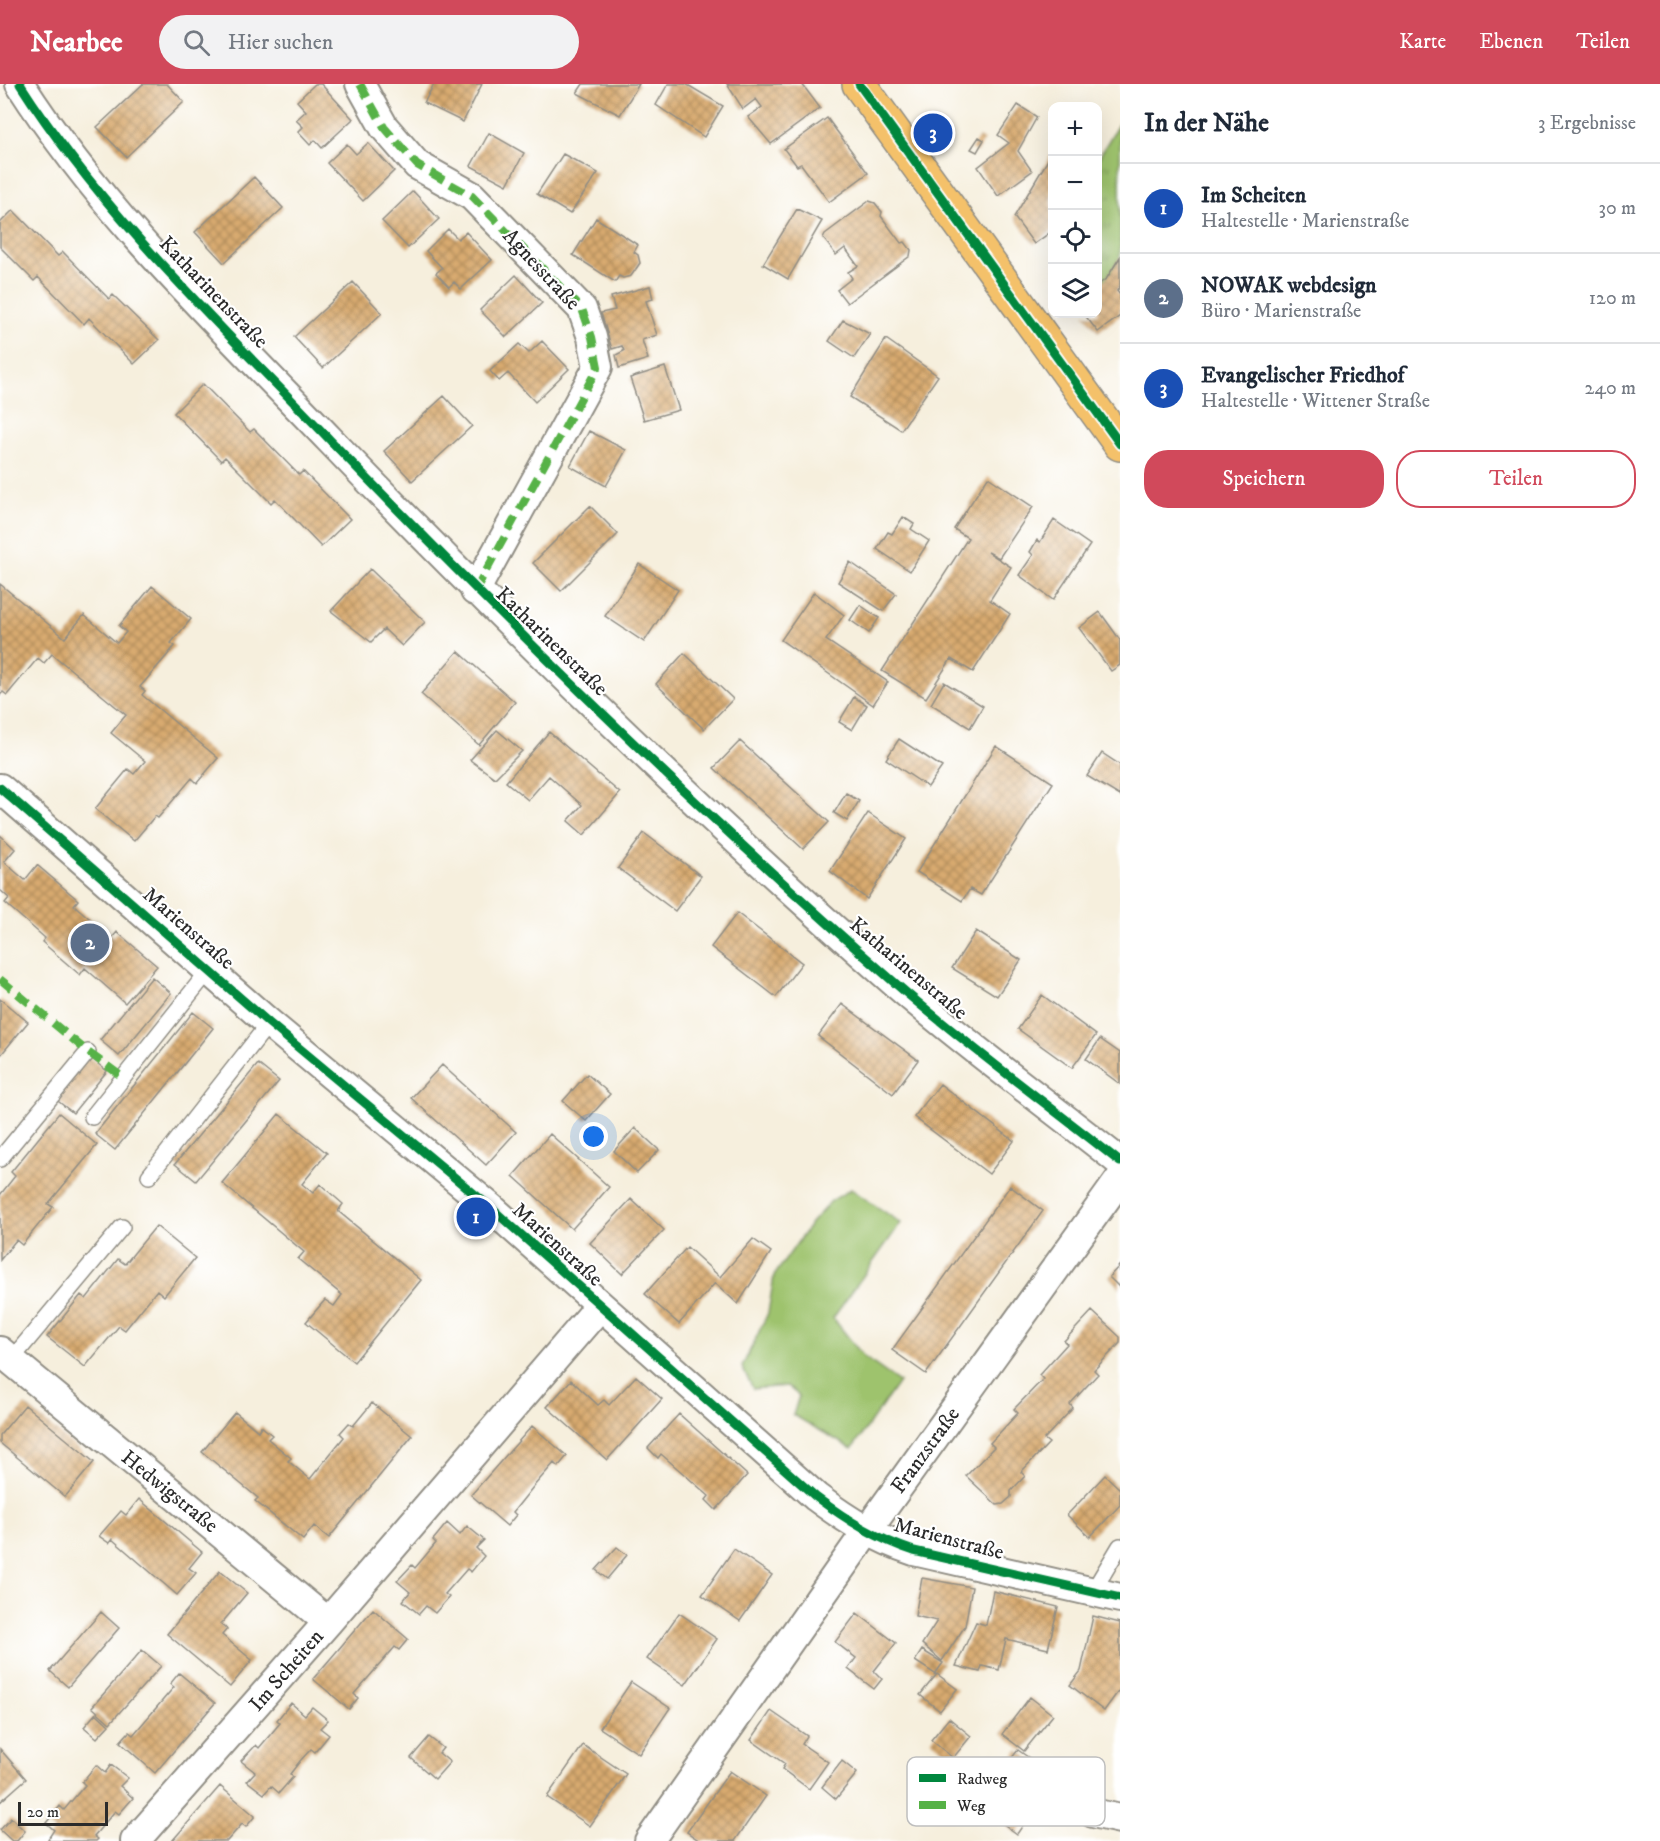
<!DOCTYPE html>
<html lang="de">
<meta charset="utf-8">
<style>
:root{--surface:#fff;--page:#f2f2f3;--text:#1f2937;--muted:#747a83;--line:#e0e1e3;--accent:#d1495b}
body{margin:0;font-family:"IM FELL DW Pica",serif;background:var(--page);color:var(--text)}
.controls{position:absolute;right:18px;top:18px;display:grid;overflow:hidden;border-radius:12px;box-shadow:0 6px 24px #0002}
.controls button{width:54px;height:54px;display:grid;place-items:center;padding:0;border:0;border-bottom:2px solid var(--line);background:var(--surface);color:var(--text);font:30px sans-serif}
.scale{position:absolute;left:18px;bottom:15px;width:90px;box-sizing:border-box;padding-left:6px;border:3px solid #2b2b2b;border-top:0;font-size:16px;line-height:21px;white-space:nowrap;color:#2b2b2b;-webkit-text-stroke:4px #fff;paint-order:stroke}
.you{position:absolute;left:594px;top:1053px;width:21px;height:21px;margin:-15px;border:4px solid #fff;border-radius:50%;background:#1a73e8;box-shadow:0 0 0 9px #1a73e833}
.badge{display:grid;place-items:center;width:39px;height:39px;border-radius:50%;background:var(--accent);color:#fff;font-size:20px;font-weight:700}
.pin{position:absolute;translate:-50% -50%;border:3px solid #fff;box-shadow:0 2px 6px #0006}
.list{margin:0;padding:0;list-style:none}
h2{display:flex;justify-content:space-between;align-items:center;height:78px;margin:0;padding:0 24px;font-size:26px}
h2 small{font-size:20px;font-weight:400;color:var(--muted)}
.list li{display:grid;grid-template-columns:39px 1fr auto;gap:18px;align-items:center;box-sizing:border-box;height:90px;padding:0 24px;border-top:2px solid var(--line)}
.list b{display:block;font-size:22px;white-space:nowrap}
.list p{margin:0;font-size:20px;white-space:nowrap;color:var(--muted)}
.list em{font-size:20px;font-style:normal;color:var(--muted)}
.actions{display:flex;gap:12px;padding:18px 24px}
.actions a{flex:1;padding:14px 0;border:2px solid var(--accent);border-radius:24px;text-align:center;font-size:21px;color:var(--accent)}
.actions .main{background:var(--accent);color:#fff}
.icon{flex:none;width:33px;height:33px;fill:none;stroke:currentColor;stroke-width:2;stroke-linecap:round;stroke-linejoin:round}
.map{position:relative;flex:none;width:1120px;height:1757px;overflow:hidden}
header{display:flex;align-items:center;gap:36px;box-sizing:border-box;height:84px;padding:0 30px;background:var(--accent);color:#fff}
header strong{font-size:28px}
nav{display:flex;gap:33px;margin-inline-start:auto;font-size:21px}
.search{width:420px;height:54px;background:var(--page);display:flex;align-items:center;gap:15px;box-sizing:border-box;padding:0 21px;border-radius:33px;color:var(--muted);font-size:22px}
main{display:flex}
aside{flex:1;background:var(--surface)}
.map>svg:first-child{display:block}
</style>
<header>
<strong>Nearbee</strong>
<div class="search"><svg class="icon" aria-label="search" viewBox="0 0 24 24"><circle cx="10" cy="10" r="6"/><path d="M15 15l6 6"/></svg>Hier suchen</div>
<nav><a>Karte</a><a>Ebenen</a><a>Teilen</a></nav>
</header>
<main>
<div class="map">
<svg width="1120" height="1757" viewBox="0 0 1120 1757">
<defs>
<pattern id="grass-tufts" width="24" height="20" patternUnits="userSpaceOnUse" patternTransform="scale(1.5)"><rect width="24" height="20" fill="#9ec36d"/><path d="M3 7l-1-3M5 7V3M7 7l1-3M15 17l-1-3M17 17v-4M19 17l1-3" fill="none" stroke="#819f5a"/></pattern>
<pattern id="building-cross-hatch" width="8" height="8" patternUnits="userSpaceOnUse" patternTransform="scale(1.5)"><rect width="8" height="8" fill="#d8aa6f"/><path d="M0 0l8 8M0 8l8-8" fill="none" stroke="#af8b5b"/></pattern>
</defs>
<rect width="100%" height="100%" fill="#fff"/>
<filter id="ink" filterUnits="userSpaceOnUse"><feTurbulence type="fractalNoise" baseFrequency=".0167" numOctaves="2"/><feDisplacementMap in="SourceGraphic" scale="12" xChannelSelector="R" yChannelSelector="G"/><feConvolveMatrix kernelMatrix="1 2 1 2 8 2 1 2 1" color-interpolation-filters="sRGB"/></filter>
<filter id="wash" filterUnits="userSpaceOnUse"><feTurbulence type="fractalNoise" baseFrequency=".008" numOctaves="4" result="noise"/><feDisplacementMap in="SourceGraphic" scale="24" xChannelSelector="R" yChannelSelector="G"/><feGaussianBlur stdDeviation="1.35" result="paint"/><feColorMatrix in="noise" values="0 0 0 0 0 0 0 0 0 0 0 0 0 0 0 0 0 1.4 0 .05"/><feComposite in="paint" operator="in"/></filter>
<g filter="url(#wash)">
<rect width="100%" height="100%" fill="#f6efdd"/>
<path fill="url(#grass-tufts)" stroke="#64774c" stroke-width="1.5" d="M1120,37V173L1107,194L1098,201V75Z"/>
<path fill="#9ec36d" stroke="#64774c" stroke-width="1.5" d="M851,1105L901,1139L833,1234L864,1273L899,1298L852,1365L793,1331L799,1312L787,1302L753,1305L742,1283L768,1229L774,1192L811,1139L831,1117Z"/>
<g id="blocks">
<path fill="url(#building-cross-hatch)" d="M143,0H167L184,18L126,73L97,43Z
M315,0H321L353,35L322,64L315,56L310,61L298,48L303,43L296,36L306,27L297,17Z
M434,0H482L463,38L424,19Z
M583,0H639L620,31L577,9Z
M668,0H686L723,22L704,53L656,21Z
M727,0H802L820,24L771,60L748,33L762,23L756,15L743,25Z
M1018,21L1037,33L1018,67L1032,87L998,112L978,83L1009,59L998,51Z
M827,34L868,89L829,118L801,80L797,82L784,65Z
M489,49L524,69L507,101L471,82Z
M979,53L984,56L977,68L971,65Z
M368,59L394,87L363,117L327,79L347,60L356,70Z
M1052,69V147L1034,160L1014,133Z
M563,70L598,89L570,130L537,110Z
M254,93L283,124L224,179L195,148Z
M413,107L439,135L408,164L382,137Z
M869,117L875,119L882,128L881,132L901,159L905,158L911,166L910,172L847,219L837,206L852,194L848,188L858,182L845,164L836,171L823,154L825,150Z
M797,125L822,137L788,195L763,180Z
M13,126L58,172L63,168L109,215L113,211L159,256L134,280L89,234L84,240L38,193L34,197L0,163V139Z
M596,134L638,161L634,168L638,171L640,179L631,192L623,194L619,192L615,198L573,171Z
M448,145L458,155L466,148L492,176L461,205L454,198L449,203L436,189L442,184L426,167Z
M1120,173V202L1117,207L1120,211V232L1098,248L1084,230H1098V201L1107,194Z
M516,191L542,219L506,253L480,226Z
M353,198L382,229L323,284L294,253Z
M650,202L653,215L646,217L657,251L642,256L648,275L619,284L616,271L624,267L622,262L612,265L601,229L615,226L611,213Z
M843,236L870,250L854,274L829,257Z
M886,255L938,292L901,346L850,313Z
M542,257L569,285L535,318L508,289L499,297L490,287L519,260L529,269Z
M665,283L679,326L644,336L630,294Z
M203,300L250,348L254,345L299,391L303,387L350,435L321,463L275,415L271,419L225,373L221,377L174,329Z
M444,312L472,342L412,397L384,367Z
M589,347L626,366L606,402L570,382Z
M988,393L1033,423L999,474L988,468L1011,483L990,516L1010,530L973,588L951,575L926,614L882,587L968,454L954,445Z
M590,422L618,450L561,507L533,479Z
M903,433L914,440L911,445L929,457L910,487L877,465L888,448L892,450Z
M1054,436L1090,461L1053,516L1019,491L1033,471L1030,468L1037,456L1040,458Z
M850,478L896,510L883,527L838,498Z
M639,480L678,506L644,558L605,532Z
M370,485L425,538L402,562L384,545L371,558L331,527Z
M0,500L65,554L84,531L117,559L126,548L119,542L152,502L191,535L171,559L175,562L140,603L145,607L142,611L218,674L197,699L192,694L158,734L155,732L134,757L95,725L128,685L134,690L145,677L111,649L126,631L52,570L44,579L38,574L7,611L3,608L0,611Z
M814,508L844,531L826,556L888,598L873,621L781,556Z
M860,521L879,534L869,549L850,536Z
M1100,528L1120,556V581L1111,587L1079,544Z
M458,567L515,618L479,661L421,610Z
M684,569L733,615L704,645L656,600Z
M944,598L983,622L970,644L931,620Z
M854,613L867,621L852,646L839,638Z
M497,646L522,667L495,694L470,676Z
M549,648L620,709L584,751L568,737L582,721L549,692L528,716L506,698Z
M899,655L942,683L928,703L886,675Z
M740,657L829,738L803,765L714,684Z
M996,662L1053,699L981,811L970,805L962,817L917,788Z
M1102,669L1120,681V712L1087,692Z
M846,709L859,717L847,737L834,729Z
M868,729L906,755L867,815L830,787Z
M644,749L701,792L675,827L618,784Z
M0,751L15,765L4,778L25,796L37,781L78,816L74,821L112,854L117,848L157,882L125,919L85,884L80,891L42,858L45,854L5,819L9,814L0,806Z
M737,829L802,879L776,913L711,863Z
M976,847L1021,876L997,912L952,884Z
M152,893L171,909L119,972L100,956Z
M1042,911L1096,951L1072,984L1018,945Z
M0,915L28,938L0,972Z
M842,920L918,976L893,1010L818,952Z
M193,928L213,944L115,1066L95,1050Z
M1100,955L1120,969V1000L1086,975Z
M88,972L107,987L73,1029L54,1014Z
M258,980L279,997L196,1097L175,1080Z
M442,981L516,1048L486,1081L411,1014Z
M587,990L610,1010L586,1037L563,1017Z
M940,1000L1014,1057L989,1090L914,1033Z
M59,1029L97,1061L48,1120L53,1123L22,1161L16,1156L0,1176V1111L15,1092L11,1088Z
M279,1030L327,1069L302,1100L313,1109L320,1100L343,1120L338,1127L421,1196L354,1278L306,1238L325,1216L334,1222L342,1211L298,1175L304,1168L222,1099Z
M635,1044L659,1066L637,1089L614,1067Z
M550,1050L609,1103L572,1145L513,1092Z
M1010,1102L1043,1127L926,1290L892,1266Z
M631,1115L664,1146L622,1190L590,1159Z
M156,1142L195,1174L164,1212L157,1206L125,1246L119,1242L85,1283L47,1253L81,1211L86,1215L118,1175L125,1180Z
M753,1155L771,1168L738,1220L715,1199L679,1240L645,1210L687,1163L720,1193Z
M1120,1181V1204L1109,1193Z
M1092,1227L1120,1253V1259L1094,1286L1098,1290L1070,1320L1073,1324L1044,1355L1049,1359L1021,1388L1025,1392L1011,1407V1413L1003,1420L997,1421L966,1392L994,1363L990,1359L1018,1329L1014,1325L1043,1295L1039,1291L1067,1260L1064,1257Z
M636,1292L662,1315L607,1376L547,1323L571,1296L598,1321L604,1316L609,1321Z
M372,1319L412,1352L329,1454L314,1442L303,1456L255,1417L258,1414L202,1368L235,1328L258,1347L261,1342L272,1351L268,1355L291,1374L288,1377L310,1395L344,1353L340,1349L349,1339L353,1342Z
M25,1321L94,1378L65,1413L0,1359V1351Z
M679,1330L747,1391L716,1426L706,1416L709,1412L661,1370L658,1374L648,1364Z
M532,1342L567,1372L558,1383L554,1379L533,1403L513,1428L516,1431L507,1442L471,1411Z
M1105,1391L1120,1405V1421L1090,1453L1067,1431Z
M139,1415L202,1468L189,1484L196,1489L177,1511L112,1455L109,1459L99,1452L121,1427L126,1431Z
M447,1439L460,1451L467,1442L484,1456L476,1464L484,1472L471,1488L467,1485L445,1510L449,1513L435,1529L426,1522L419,1530L403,1517L410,1508L397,1497L412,1481L415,1484L426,1471L436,1459L433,1456Z
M617,1463L627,1471L607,1495L596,1486Z
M734,1465L772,1491L740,1537L702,1511Z
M220,1487L247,1509L221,1540L227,1545L222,1551L252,1576L230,1603L167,1550Z
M922,1494L972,1503L965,1542L942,1577L922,1560L937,1537L915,1532Z
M993,1507L1058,1523L1048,1565L1006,1555L999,1586L982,1582L980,1588L956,1582L976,1538L986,1541Z
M373,1525L408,1555L399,1566L395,1563L354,1610L358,1614L349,1625L313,1595Z
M101,1528L119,1544L68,1603L50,1587Z
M679,1529L717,1555L685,1601L647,1575Z
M857,1529L896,1559L874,1587L882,1595L874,1605L848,1585L856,1574L835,1558Z
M1093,1532L1120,1539V1605L1104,1627L1070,1601L1081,1587Z
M142,1566L161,1582L110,1639L92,1623Z
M922,1566L943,1579L935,1590L915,1577Z
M179,1589L215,1619L155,1689L120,1658L129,1648L133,1651L174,1603L170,1600Z
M937,1590L957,1605L940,1627L920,1611Z
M631,1598L670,1624L639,1670L600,1644Z
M1030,1613L1053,1631L1024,1667L1002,1650Z
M291,1619L305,1631L312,1623L328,1636L320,1644L329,1651L315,1668L311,1665L300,1677L290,1690L293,1693L279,1709L271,1702L264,1710L247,1697L255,1688L241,1677L256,1661L259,1664L270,1651L280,1639L277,1636Z
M771,1627L807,1652L802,1660L828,1678L809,1705L782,1685L785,1680L751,1656Z
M96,1629L109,1641L97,1654L84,1643Z
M949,1634L971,1652L953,1674L931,1656Z
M429,1653L443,1664L439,1669L450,1678L435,1695L411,1674Z
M583,1661L626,1690L590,1742L547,1713Z
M0,1665L26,1695L0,1718Z
M1018,1666L1050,1689L1038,1704L1045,1709L1017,1750L974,1718L1005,1678L1007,1680Z
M842,1677L857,1689L836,1715L822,1703Z
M96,1681L105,1689L111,1681L128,1694L120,1702L133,1714L119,1730L115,1727L94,1752L98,1755L96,1757H50L48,1755L54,1746L46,1739L60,1722L64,1726L85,1701L82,1698Z
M730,1687L766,1712L735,1757H700L687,1748Z
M220,1702L255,1732L246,1743L242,1740L227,1757H172Z
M11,1734L25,1747L17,1757H12L0,1746Z"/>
</g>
</g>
<g filter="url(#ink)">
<use href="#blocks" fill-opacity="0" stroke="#908d84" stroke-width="1.5"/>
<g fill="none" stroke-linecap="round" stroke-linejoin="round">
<defs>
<path id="lane" d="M92,1033L210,885
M0,1075L88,968
M149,1092L269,939
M11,1276L122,1143
M1093,1507L1120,1462"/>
<path id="street" d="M20,0C105,133 222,243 330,356C512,545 698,726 895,899C967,962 1045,1018 1120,1078
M360,0L384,43L417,81L472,112L582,225L592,253L598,283L475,507
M0,704L269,939L490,1123L816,1413C847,1436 877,1455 914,1467L1120,1514
M0,1267L328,1538
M1093,1729L1120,1735
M135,1757L328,1538L600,1222
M649,1757L867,1447L1120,1095"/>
<path id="primary" d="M859,0L1120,360"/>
</defs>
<use href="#lane" stroke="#908d84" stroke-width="18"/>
<use href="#street" stroke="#908d84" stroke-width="32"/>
<use href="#primary" stroke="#908d84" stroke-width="36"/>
<use href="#lane" stroke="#fff" stroke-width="15"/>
<use href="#street" stroke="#fff" stroke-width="28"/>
<use href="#primary" stroke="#f4c16a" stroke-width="33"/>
<path stroke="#56b246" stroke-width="8" stroke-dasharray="15 8" stroke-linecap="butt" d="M360,0L384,43L417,81L472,112L582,225L592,253L598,283L475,507
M0,895L88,968L124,994"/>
<defs>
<path id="cycleway" d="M20,0C105,133 222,243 330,356C512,545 698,726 895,899C967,962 1045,1018 1120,1078
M859,0L1120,360
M0,704L269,939L490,1123L816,1413C847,1436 877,1455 914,1467L1120,1514"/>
</defs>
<use href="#cycleway" stroke="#fff" stroke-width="13"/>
<use href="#cycleway" stroke="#00873e" stroke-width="9"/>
</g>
</g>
<g text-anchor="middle" stroke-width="4.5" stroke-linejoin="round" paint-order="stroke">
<g font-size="21" fill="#2b2b2b" stroke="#fff">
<text transform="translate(542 185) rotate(47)" y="7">Agnesstraße</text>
<text transform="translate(214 208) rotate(46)" y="7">Katharinenstraße</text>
<text transform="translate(552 557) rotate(44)" y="7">Katharinenstraße</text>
<text transform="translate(189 844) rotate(41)" y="7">Marienstraße</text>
<text transform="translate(909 884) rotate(40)" y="7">Katharinenstraße</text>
<text transform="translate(558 1160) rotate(42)" y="7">Marienstraße</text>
<text transform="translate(925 1366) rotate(-54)" y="7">Franzstraße</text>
<text transform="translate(170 1407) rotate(39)" y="7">Hedwigstraße</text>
<text transform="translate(949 1454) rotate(15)" y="7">Marienstraße</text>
<text transform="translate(286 1586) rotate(-49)" y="7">Im Scheiten</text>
</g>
</g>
<rect x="907" y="1673" width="198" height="69" rx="9" fill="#fff" stroke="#bfbfbf" stroke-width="1.5"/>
<rect x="919" y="1690" width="27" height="8" fill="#00873e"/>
<rect x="919" y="1717" width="27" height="8" fill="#56b246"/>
<g font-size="16" fill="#2b2b2b">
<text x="957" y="1700">Radweg</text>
<text x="957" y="1727">Weg</text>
</g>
</svg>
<div class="controls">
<button>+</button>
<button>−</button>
<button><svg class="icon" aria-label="locate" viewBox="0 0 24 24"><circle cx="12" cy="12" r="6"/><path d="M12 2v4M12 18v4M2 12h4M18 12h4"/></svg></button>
<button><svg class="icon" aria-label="layers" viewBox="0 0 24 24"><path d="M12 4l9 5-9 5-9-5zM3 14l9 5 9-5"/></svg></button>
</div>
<div class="scale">20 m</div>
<div class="you"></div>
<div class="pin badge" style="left:476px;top:1133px;background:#1a4fb4">1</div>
<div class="pin badge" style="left:90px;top:859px;background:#5c6f8a">2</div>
<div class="pin badge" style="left:933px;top:49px;background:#1a4fb4">3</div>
</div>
<aside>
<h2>In der Nähe<small>3 Ergebnisse</small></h2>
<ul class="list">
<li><span class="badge" style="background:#1a4fb4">1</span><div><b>Im Scheiten</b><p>Haltestelle · Marienstraße</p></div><em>30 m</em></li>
<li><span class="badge" style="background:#5c6f8a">2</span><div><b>NOWAK webdesign</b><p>Büro · Marienstraße</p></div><em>120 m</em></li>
<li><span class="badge" style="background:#1a4fb4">3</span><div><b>Evangelischer Friedhof</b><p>Haltestelle · Wittener Straße</p></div><em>240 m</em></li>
</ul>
<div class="actions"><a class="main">Speichern</a><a>Teilen</a></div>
</aside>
</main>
